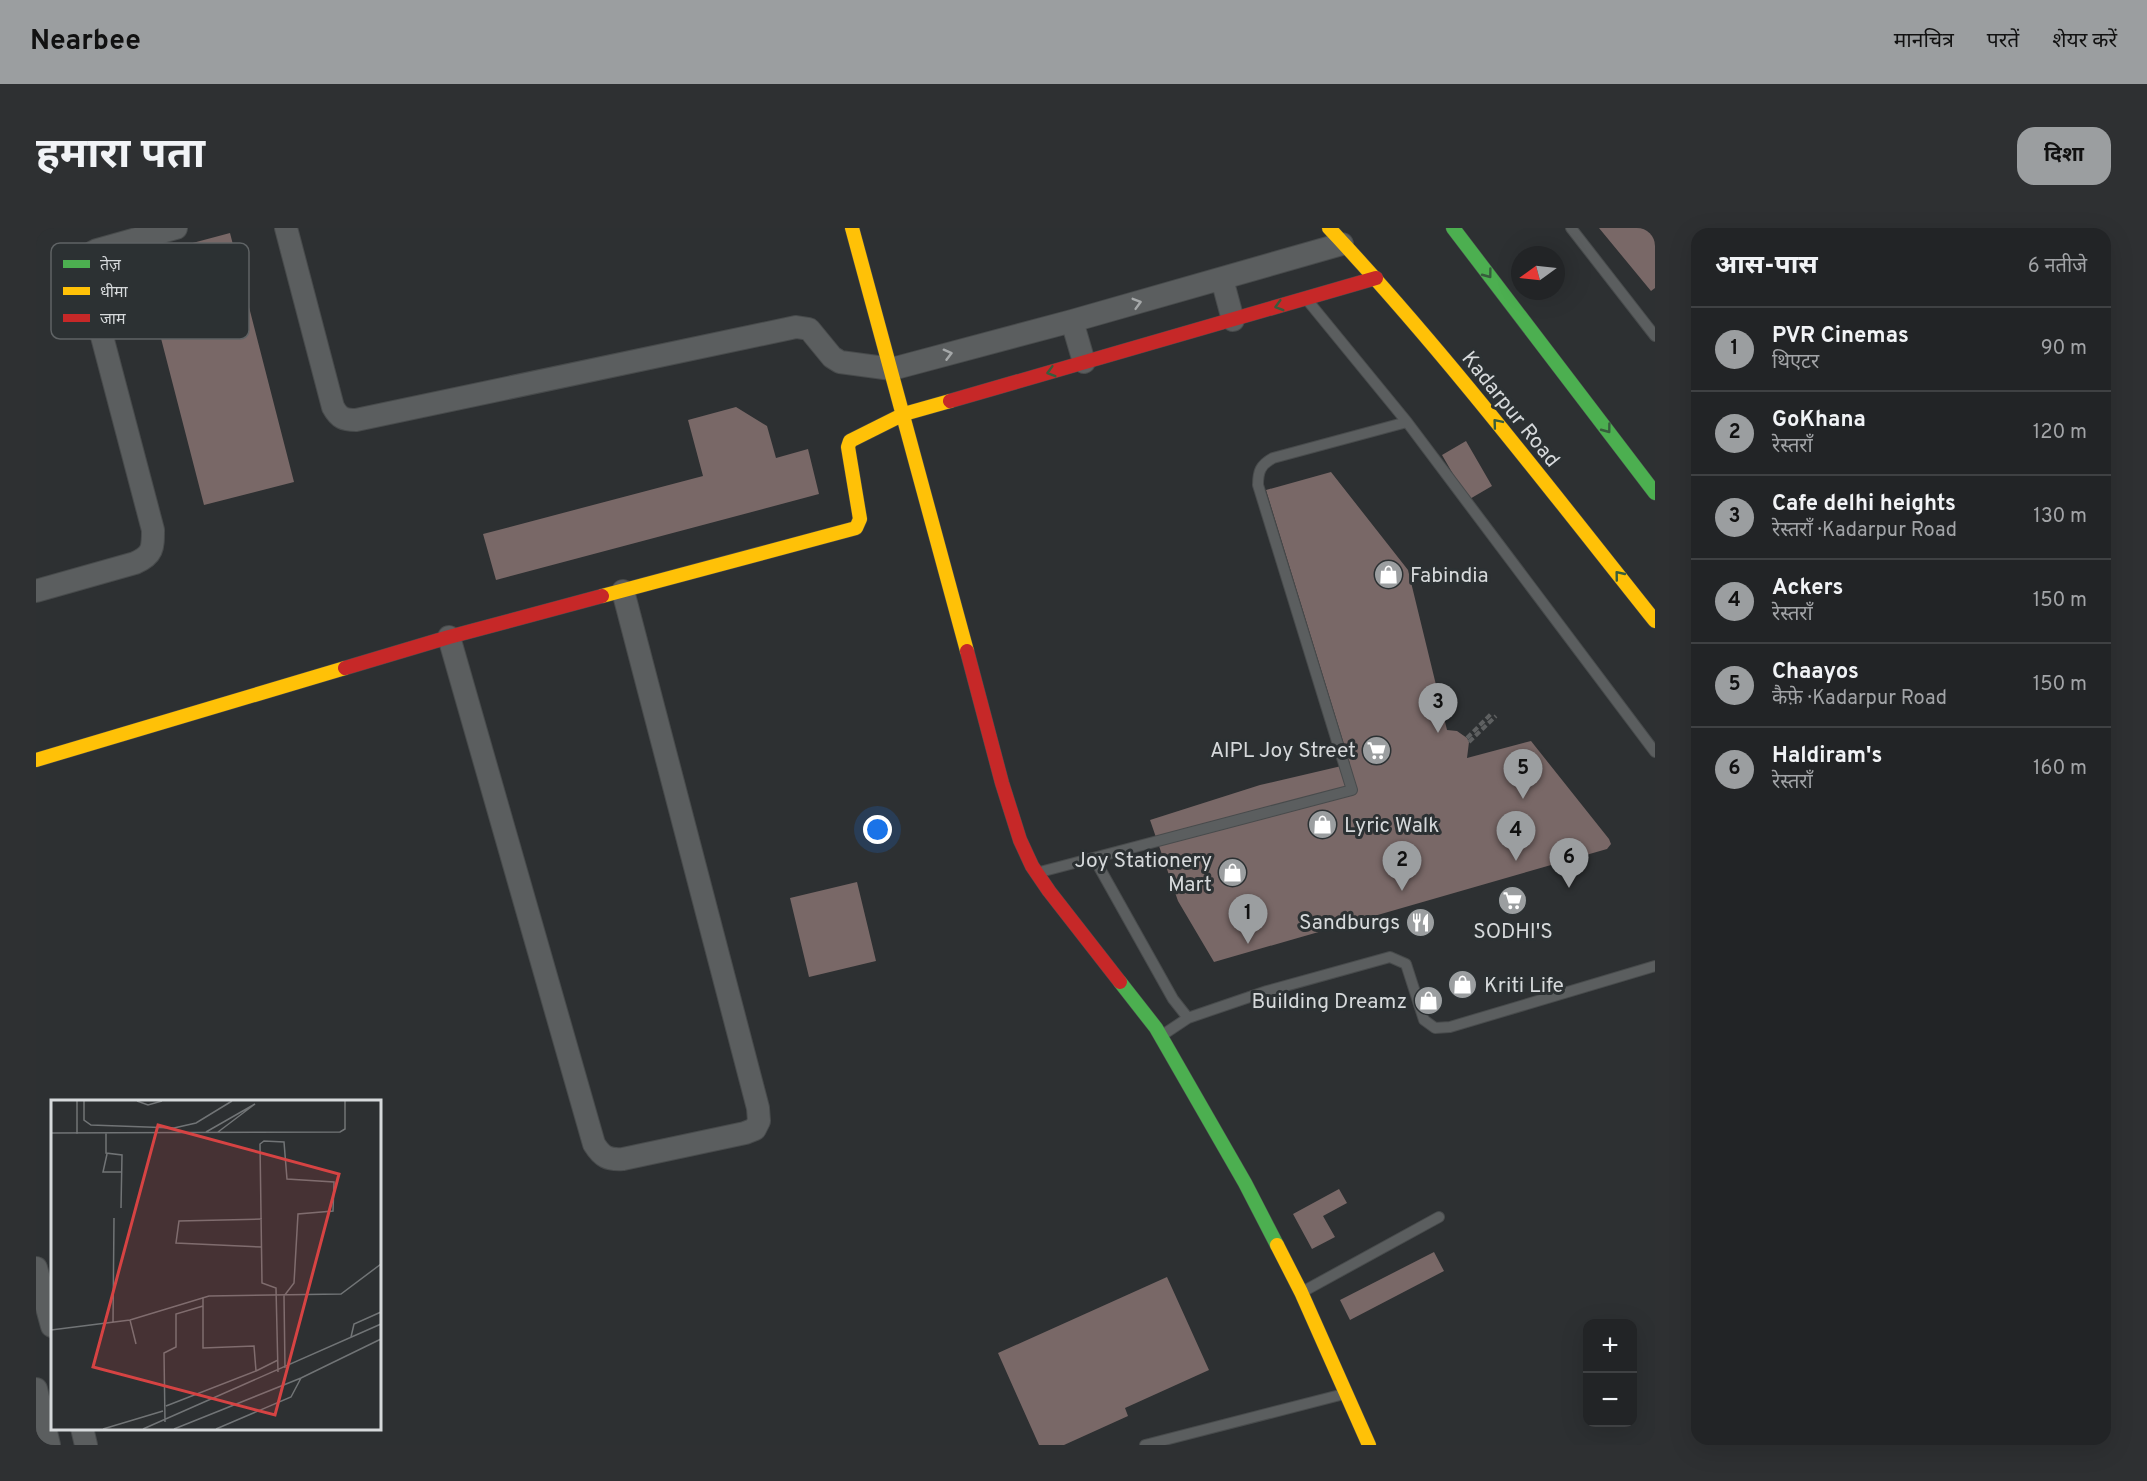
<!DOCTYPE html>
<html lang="hi">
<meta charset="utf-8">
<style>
:root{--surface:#222426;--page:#2e3032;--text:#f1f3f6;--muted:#a2a4a7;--line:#3f4143;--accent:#9b9ea0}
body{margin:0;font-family:Overpass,"Noto Sans Devanagari",sans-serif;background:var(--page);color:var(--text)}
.controls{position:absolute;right:18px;bottom:18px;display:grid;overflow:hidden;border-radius:12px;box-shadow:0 6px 24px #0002}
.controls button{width:54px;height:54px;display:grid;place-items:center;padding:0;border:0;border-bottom:2px solid var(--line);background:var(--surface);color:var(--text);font:30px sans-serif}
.compass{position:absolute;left:1475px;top:18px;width:54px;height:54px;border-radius:50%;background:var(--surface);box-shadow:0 6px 24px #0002;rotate:255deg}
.you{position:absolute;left:842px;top:602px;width:21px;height:21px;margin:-15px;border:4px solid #fff;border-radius:50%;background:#1a73e8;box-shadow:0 0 0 9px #1a73e833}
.badge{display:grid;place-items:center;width:39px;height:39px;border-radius:50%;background:var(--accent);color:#111;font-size:20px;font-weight:700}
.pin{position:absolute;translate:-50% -50px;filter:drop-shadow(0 2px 3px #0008)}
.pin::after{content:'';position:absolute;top:32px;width:21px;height:18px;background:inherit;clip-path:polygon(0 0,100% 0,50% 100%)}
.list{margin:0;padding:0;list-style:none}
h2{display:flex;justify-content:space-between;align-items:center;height:78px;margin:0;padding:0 24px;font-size:26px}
h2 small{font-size:20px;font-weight:400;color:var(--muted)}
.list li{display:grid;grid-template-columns:39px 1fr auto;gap:18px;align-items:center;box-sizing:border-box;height:84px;padding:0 24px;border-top:2px solid var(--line)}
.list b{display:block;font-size:22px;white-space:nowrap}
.list p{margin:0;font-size:20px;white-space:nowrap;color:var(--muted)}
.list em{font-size:20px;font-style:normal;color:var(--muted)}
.map{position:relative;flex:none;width:1619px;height:1217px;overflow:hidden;border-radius:18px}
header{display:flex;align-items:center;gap:36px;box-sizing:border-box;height:84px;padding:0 30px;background:var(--accent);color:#111}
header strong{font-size:28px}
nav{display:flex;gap:33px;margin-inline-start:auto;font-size:21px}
.intro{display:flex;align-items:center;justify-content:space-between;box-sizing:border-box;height:144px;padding:0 36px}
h1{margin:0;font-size:42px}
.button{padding:15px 27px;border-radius:18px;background:var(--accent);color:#111;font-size:21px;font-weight:700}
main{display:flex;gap:36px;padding:0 36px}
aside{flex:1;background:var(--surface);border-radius:18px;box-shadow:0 6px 24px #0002}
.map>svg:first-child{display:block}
</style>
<header>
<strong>Nearbee</strong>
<nav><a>मानचित्र</a><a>परतें</a><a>शेयर करें</a></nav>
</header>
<div class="intro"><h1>हमारा पता</h1><a class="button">दिशा</a></div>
<main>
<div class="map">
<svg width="1619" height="1217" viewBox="0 0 1619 1217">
<rect width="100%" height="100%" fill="#2d3032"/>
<path fill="#796867" d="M1563,0H1617L1619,2V60L1615,63Z
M194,5L258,254L168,277L104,29Z
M700,179L731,198L740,230L772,221L783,266L460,352L447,306L667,248L652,192Z
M1430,213L1456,258L1432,272L1406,227Z
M1295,244L1372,342L1411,502L1421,503L1431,510L1433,514L1431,530L1495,513L1573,611L1575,616L1571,621L1178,734L1142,673L1114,592L1224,557L1314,536L1230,262Z
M821,654L840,733L773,749L754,670Z
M1303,961L1311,975L1287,988L1299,1009L1276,1021L1257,986Z
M1398,1024L1408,1043L1314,1092L1304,1072Z
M1131,1049L1173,1142L1089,1180L1092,1188L1028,1217H1003L962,1125Z"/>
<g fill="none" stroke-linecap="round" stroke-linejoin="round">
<defs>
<path id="lane" d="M1535,0L1619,108
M1272,73L1371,194
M1058,630L1137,771L1152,790L1231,763L1354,729L1370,736L1388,792L1399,800L1414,799L1619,738
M1004,644L1316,562L1222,257C1222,244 1224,237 1237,230L1371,194L1619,524
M1128,806L1152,790
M1268,1063L1403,989
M1109,1217L1308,1166"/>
<path id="street" d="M250,0L297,179C303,190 308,192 320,192L760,99L773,101L796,129L804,134L856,141L1036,93L1306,16
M1186,51L1197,92
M1036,93L1048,134
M0,363L99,335C117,327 117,320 117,302L49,44C49,33 50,27 61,22L140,0
M413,409L558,916C566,929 572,932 587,931L709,905L719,901L723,893L722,880L587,363
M0,1040L16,1098
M0,1161L13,1217
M46,1200L50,1217"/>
<path id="fast" d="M1417,0L1619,265
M1084,754L1120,800L1209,955L1241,1017"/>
<path id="slow" d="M816,0L931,423
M1293,0C1409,124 1513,260 1619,393
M566,368L820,300L824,291L812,219L814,213L868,186L914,173
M0,532L309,440
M1241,1017L1265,1064L1333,1217"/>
<path id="jam" d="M914,173L1340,50
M931,423L966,555L984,612L996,638L1013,663L1084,754
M309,440L413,409L566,368"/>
</defs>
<use href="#lane" stroke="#484b4c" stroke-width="12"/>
<use href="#street" stroke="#484b4c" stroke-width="24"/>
<use href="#fast" stroke="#484b4c" stroke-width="15"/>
<use href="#slow" stroke="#484b4c" stroke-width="15"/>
<use href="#jam" stroke="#484b4c" stroke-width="15"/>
<path stroke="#5e6061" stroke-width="4" stroke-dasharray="6 3" stroke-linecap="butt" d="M1431,510L1456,485
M1433,514L1460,488"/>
<use href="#lane" stroke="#5b5e5f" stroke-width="10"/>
<use href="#street" stroke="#5b5e5f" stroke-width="22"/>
<use href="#fast" stroke="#4caf50" stroke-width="14"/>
<use href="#slow" stroke="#ffc107" stroke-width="14"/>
<use href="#jam" stroke="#c62828" stroke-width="14"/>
</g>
<defs><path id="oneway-chevron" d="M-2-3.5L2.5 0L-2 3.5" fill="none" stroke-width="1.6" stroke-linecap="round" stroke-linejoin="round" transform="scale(1.5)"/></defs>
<g stroke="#375d3d">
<use href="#oneway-chevron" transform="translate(1452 46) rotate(53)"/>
<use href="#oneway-chevron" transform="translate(1243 78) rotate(164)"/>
<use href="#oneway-chevron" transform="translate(1015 144) rotate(164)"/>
<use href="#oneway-chevron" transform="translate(1461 195) rotate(-130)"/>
<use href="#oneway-chevron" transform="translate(1571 201) rotate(53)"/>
<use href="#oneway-chevron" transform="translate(1583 347) rotate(-129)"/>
</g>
<g stroke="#a5a8a9">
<use href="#oneway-chevron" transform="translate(1101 75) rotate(-16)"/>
<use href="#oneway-chevron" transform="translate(912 126) rotate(-15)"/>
</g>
<defs>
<symbol id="shop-disc" viewBox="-11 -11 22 22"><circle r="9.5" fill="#9b9ea0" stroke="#2c3133"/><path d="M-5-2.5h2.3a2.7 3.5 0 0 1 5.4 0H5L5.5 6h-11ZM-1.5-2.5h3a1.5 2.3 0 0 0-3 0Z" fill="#fff"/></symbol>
<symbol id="supermarket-disc" viewBox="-11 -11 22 22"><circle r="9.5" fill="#9b9ea0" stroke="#2c3133"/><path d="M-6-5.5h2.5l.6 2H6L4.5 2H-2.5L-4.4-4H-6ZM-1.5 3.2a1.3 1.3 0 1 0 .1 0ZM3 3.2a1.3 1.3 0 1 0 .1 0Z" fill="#fff"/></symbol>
<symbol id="restaurant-disc" viewBox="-11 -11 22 22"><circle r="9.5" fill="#9b9ea0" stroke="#2c3133"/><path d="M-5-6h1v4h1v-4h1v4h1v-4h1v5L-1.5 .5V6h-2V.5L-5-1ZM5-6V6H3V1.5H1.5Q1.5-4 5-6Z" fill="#fff"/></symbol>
</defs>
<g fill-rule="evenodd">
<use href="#shop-disc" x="1336" y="330" width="33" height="33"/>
<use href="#supermarket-disc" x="1324" y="506" width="33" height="33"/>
<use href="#shop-disc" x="1270" y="580" width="33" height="33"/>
<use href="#shop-disc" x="1180" y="628" width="33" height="33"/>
<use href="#supermarket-disc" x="1460" y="656" width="33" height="33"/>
<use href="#restaurant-disc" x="1368" y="678" width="33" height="33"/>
<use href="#shop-disc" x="1410" y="740" width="33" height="33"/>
<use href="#shop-disc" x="1376" y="756" width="33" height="33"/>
</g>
<g text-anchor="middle" stroke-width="6" stroke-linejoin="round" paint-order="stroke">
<g font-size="21" fill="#d6d9db" stroke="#2c3133">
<text transform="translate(1475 181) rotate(51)" y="7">Kadarpur Road</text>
</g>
<g font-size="21" fill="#d6d9db" stroke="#2c3133" text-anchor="end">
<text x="1374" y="354" text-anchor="start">Fabindia</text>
<text x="1320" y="529">AIPL Joy Street</text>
<text x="1308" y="604" text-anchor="start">Lyric Walk</text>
<text x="1176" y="639">Joy Stationery<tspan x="1176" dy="24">Mart</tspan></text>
<text x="1364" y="701">Sandburgs</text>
<text x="1477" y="710" text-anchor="middle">SODHI'S</text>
<text x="1448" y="764" text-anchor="start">Kriti Life</text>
<text x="1371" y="780">Building Dreamz</text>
</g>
</g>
<g transform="translate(15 872)">
<rect width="330" height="330" fill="#2d3032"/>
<path fill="none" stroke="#717476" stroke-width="1.5" d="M26,1V34M33,1V20L40,25L123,28L145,23L181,1M86,1L97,5L111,1M155,32L204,4L167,32M0,33L289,32L294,29V1M55,33V53L71,55L70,108M56,54L52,72H71M211,147L125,143L128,121L211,119M79,220L85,244M62,223L63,118M0,230L79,220L158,196L290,194L330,164M300,237L303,224L330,212M205,271L227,260M227,272L225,188L211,183L209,44L213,41L233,42L236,79L283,82L282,111L247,114L243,183L233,196L234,268M115,306L205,271L203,246L152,248V197M114,322L113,253L125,247V214L152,206M52,329L112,311M92,329L330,224M123,329L250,278L330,239M165,329L240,297L250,278"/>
<path fill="#d64343" fill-opacity="0.15" stroke="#d64343" stroke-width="3" d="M107,25L288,74L224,315L42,267Z"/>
<rect width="330" height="330" fill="none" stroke="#d6d9db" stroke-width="3"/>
</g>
<rect x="15" y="15" width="198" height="96" rx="9" fill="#2c3133" stroke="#5f6365" stroke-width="1.5"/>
<rect x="27" y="32" width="27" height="8" fill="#4caf50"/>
<rect x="27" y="59" width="27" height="8" fill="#ffc107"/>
<rect x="27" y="86" width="27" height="8" fill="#c62828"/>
<g font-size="16" fill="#d6d9db">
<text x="64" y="42">तेज़</text>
<text x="64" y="69">धीमा</text>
<text x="64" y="96">जाम</text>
</g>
</svg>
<div class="controls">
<button>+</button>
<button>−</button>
</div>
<svg class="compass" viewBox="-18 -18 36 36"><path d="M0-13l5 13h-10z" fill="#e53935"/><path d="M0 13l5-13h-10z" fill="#a2a4a7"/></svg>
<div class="you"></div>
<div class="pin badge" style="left:1212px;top:716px">1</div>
<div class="pin badge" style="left:1366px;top:663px">2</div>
<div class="pin badge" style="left:1402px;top:505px">3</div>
<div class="pin badge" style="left:1480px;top:633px">4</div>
<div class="pin badge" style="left:1487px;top:571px">5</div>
<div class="pin badge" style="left:1533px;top:660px">6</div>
</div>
<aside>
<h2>आस-पास<small>6 नतीजे</small></h2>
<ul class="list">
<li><span class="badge">1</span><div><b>PVR Cinemas</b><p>थिएटर</p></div><em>90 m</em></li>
<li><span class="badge">2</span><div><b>GoKhana</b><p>रेस्तराँ</p></div><em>120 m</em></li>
<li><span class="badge">3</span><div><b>Cafe delhi heights</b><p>रेस्तराँ · Kadarpur Road</p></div><em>130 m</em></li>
<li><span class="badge">4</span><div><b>Ackers</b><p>रेस्तराँ</p></div><em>150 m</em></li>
<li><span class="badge">5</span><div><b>Chaayos</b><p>कैफ़े · Kadarpur Road</p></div><em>150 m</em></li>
<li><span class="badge">6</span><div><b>Haldiram's</b><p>रेस्तराँ</p></div><em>160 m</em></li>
</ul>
</aside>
</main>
